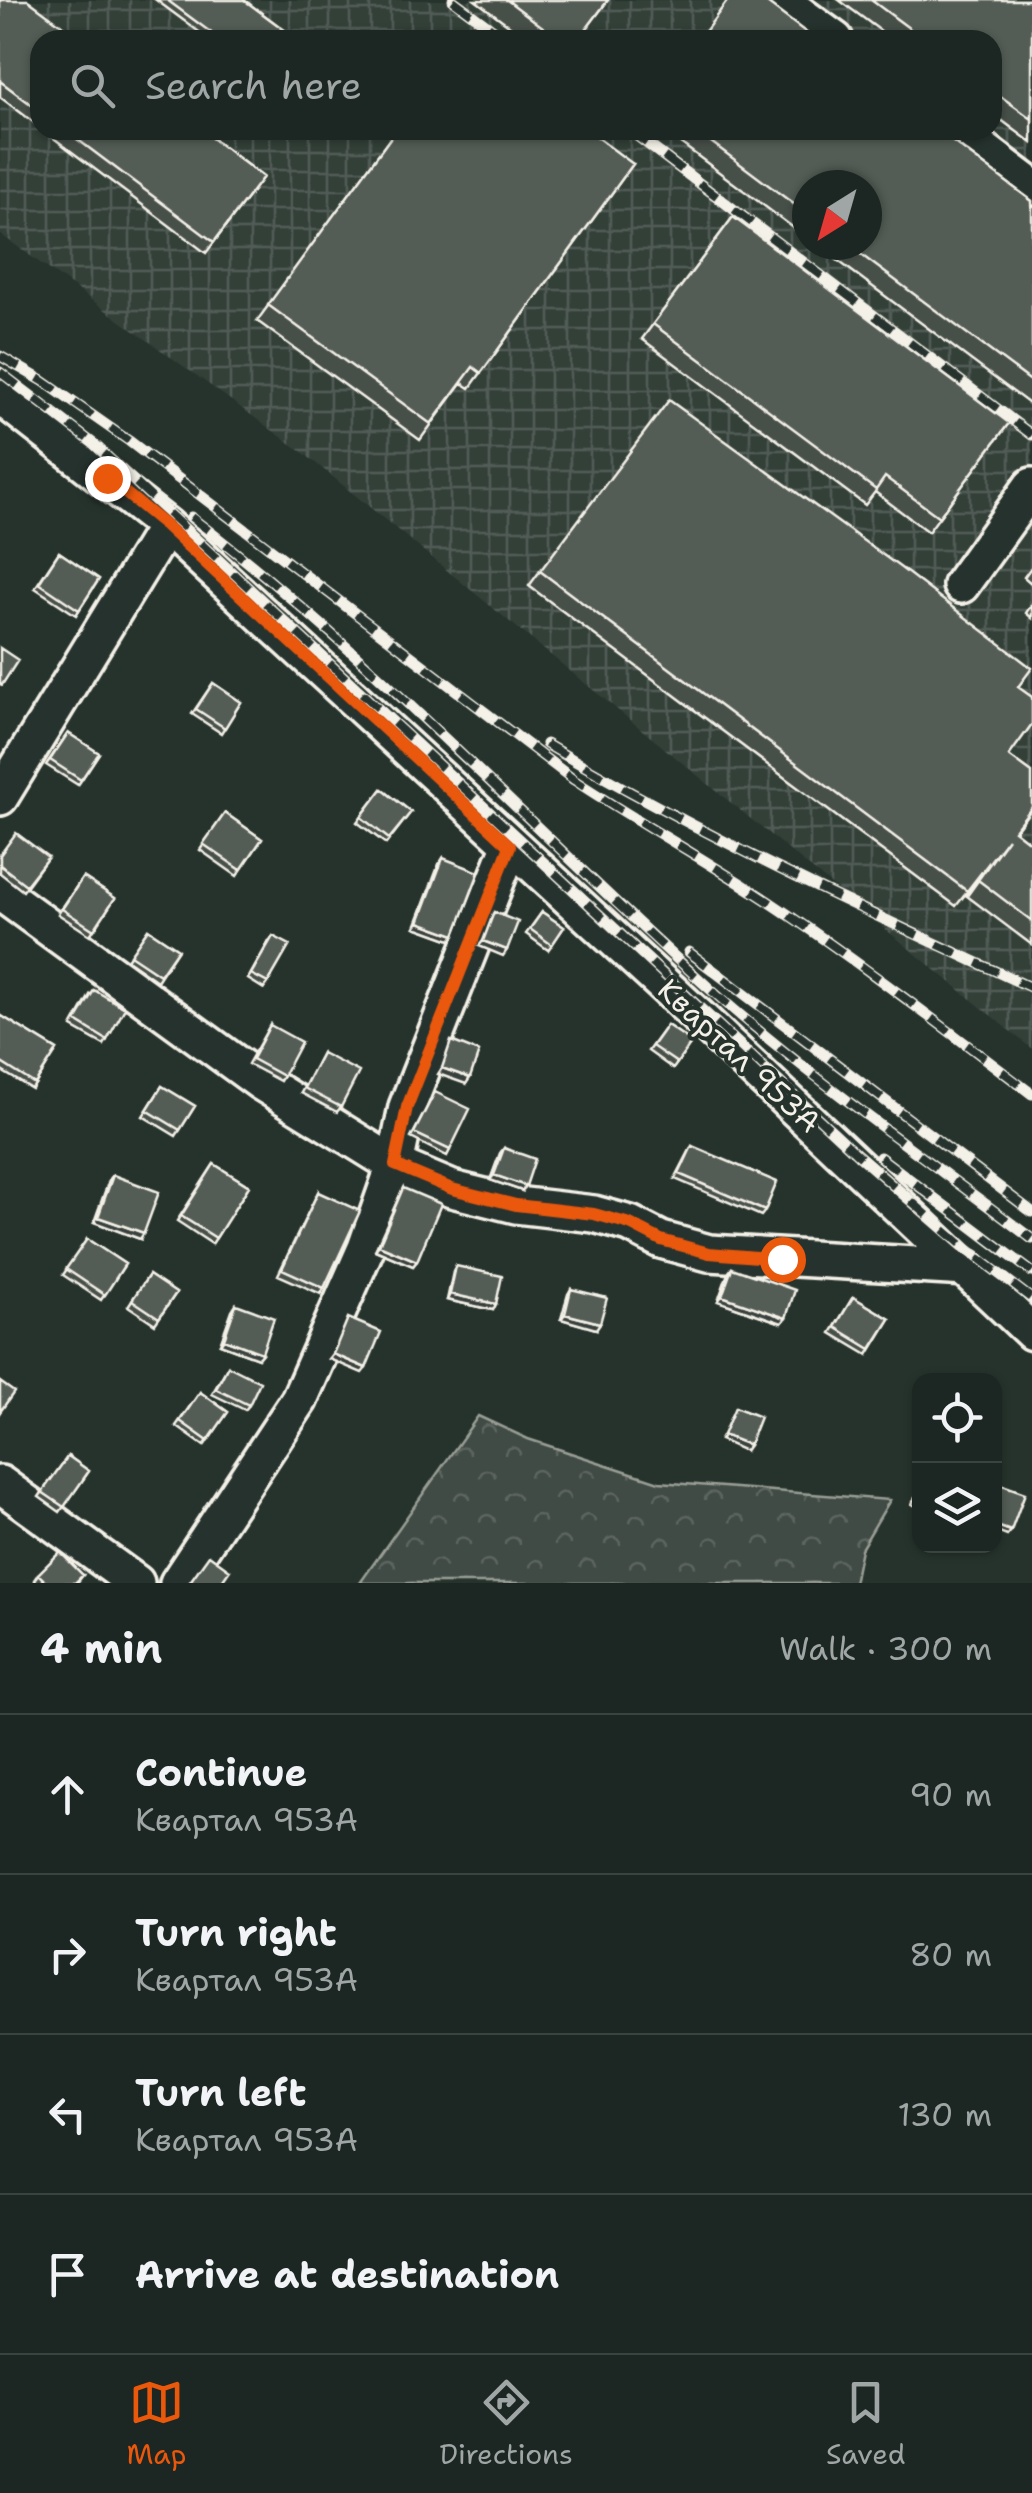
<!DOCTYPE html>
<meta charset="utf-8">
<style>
:root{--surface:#1c2622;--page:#29322f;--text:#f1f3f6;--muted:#a0a5a5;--line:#3a4340;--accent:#ea580c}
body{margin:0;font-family:"Shantell Sans",sans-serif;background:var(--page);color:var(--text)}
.controls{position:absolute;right:30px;bottom:30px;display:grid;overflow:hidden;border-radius:20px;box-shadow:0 2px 8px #0004}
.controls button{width:90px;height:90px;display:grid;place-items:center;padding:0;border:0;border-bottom:2px solid var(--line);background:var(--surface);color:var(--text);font:50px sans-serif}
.compass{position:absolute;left:792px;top:170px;width:90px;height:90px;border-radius:50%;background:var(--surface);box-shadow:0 2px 8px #0004;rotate:217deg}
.stop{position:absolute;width:30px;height:30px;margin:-22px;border:8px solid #ea580c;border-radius:50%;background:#fff}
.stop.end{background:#ea580c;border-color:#fff;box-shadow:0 2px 10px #0008}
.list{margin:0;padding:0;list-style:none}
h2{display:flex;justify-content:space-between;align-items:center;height:130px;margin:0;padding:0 40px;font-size:42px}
h2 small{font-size:32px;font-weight:400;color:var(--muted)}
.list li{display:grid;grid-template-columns:65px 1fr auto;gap:30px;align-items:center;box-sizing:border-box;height:160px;padding:0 40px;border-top:2px solid var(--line)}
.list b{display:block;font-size:38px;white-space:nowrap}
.list p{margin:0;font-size:32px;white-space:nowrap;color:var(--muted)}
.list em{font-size:32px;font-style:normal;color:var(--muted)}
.icon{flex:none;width:55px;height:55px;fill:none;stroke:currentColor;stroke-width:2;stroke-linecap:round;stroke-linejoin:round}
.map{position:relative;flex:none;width:1032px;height:1583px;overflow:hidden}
.search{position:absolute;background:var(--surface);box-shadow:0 2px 8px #0004;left:30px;right:30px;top:30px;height:110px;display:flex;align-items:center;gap:25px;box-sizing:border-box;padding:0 35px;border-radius:30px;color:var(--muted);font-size:38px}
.sheet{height:770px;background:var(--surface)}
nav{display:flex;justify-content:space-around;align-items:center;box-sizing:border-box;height:140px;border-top:2px solid var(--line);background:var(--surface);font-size:28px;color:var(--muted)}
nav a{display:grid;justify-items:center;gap:5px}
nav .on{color:var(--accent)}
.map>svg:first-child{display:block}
</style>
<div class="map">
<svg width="1032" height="1583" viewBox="0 0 1032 1583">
<defs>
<pattern id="industrial-grid" width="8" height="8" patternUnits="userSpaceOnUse" patternTransform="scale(2.5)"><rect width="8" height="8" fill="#333f39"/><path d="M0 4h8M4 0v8" fill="none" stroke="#515b56"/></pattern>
<pattern id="forest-crowns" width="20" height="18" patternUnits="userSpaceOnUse" patternTransform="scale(2.5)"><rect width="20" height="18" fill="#414b45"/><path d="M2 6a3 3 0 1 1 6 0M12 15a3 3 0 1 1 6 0" fill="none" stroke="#5d6560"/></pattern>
</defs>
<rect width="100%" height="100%" fill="#26332d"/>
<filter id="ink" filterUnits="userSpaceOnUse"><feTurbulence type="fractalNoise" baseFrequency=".01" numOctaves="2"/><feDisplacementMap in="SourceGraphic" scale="20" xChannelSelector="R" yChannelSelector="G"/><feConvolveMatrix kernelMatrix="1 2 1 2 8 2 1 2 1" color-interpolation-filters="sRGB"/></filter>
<g filter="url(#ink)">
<path fill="url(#industrial-grid)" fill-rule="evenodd" d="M0,0H1032V1049L301,451L0,234ZM40,40H992V130H40ZM807,185H867V245H807Z"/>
<path fill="url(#forest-crowns)" stroke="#9a9e96" stroke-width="2.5" d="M478,1416L528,1439L659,1482L890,1500L861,1549L854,1583H360Z"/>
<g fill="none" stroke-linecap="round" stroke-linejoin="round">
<defs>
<path id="minor" d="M780,0L835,40
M957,130L1032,187
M0,396L166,526L704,1022L1032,1332
M961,585L1032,486
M0,797L166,526
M0,892L261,1082L395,1165L452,1189L516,1205L594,1214L630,1224L661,1240L709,1253L967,1268
M0,1484L136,1583
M178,1583L299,1400L366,1248L395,1165L407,1107L510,846"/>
</defs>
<use href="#minor" stroke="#f4f1e8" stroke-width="42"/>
<use href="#minor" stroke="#26332d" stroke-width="35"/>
<defs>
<path id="rail" d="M453,0L507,40
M629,130L1032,435
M0,356L43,381L129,441L574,780C639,823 708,861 774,905C862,964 947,1030 1032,1094
M0,372L94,444L858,1155L964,1247L1032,1299
M191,517C377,659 535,833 710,989C812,1079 924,1157 1032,1239
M546,744C702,836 867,912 1032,988
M689,952L1032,1212
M880,1157L1032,1272"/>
</defs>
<use href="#rail" stroke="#f4f1e8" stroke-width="11"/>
<use href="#rail" stroke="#26332d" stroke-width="8" stroke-dasharray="22" stroke-linecap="butt"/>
</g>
<path fill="#474f49" stroke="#f4f1e8" stroke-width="2.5" d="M0,0L40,40V127L0,97Z
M156,0H244L298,40H210Z
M475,0H608L578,40H529Z
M839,0H1032V143L992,113V40H893Z
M43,130H201L263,177L206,253Z
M396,130L633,164L470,388L462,383L420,440L257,321Z
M663,130H937L1032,201V406L817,245H867L807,185V238Z
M733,217L1009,423L928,532L875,492L865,505L642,339Z
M59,552L99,579L76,615L35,588Z
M1032,566V584L1024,577Z
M540,571L1019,687L1009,756L1032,808L1015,831L1032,844V945L967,896L997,854L956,906L529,586Z
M1032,604V618L1026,613Z
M213,683L241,702L221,733L192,714Z
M68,733L99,753L78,785L46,765Z
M382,789L411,812L386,844L357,822Z
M225,813L262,839L237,876L200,850Z
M0,855L48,857L23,891L0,873Z
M443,858L455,935L451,940L415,927L439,864Z
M83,877L115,898L90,935L58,914Z
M542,912L564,927L548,950L526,934Z
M148,929L178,949L157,981L127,960Z
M269,941L268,983L264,989L248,979Z
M90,995L107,1040L104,1045L72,1027Z
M0,1015L57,1050L32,1089L0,1070Z
M270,1025L283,1076L280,1081L248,1064Z
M667,1025L692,1042L673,1069L648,1051Z
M322,1053L341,1107L337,1112L301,1093Z
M162,1086L195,1106L176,1136L143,1116Z
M435,1092L450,1150L447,1156L411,1138Z
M692,1146L765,1211L761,1216L675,1179Z
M504,1148L522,1191L490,1180L500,1153Z
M214,1164L249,1186L212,1244L177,1221Z
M113,1175L140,1239L94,1222L109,1180Z
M403,1188L417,1261L413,1266L375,1250Z
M318,1192L324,1288L321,1294L278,1275Z
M87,1239L125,1264L101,1300L63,1275Z
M456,1266L496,1304L493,1310L447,1300L453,1272Z
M732,1268L782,1323L718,1301L728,1273Z
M149,1275L176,1293L155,1324L128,1306Z
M571,1289L596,1329L561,1319L568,1294Z
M853,1297L890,1319L868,1355L831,1333Z
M236,1304L262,1353L258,1358L220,1344L232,1310Z
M228,1366L249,1405L245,1410L212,1394Z
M200,1392L228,1412L204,1446L176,1426Z
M68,1456L89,1471L60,1512L39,1497Z
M920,1487V1508L912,1504Z
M38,1574L83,1575L77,1583H38L34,1580Z"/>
<path fill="#39403c" stroke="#f4f1e8" stroke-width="2.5" d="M419,922L455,935L451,940L415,927Z
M483,941L507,950L503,956L479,946Z
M442,1068L470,1078L466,1084L438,1074Z
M494,1175L526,1186L522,1191L490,1180Z
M98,1217L144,1233L140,1239L94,1222Z
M379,1245L417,1261L413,1266L375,1250Z
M450,1294L496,1304L493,1310L447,1300Z
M722,1296L786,1318L782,1323L718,1301Z
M565,1314L600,1323L596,1329L561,1319Z
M224,1339L262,1353L258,1358L220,1344Z
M333,1354L366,1368L362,1373L329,1359Z
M723,1435L749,1445L745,1451L720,1440Z
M994,1525L1011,1531L1007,1536L994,1531Z"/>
<path fill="#525c55" stroke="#f4f1e8" stroke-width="2.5" d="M0,0H28L82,40H40V111L0,81Z
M167,0H244L298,40H221Z
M507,0H608L578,40H560Z
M728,0H763L816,40H699Z
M871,0H1032V119L992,90V40H925Z
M65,130H201L263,177L214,242Z
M396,130H587L633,164L481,373L473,367L431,424L268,305Z
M695,130H937L1032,201V382L848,245H867V185H807V214Z
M733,217L1009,423L939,517L885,477L876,490L653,324Z
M669,400L901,568L1032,668L1018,687L1032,697V724L1009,756L1032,773V807L1014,830L1032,844V921L978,880L1008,838L967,891L540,571Z
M59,552L99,579L79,610L39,583Z
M0,648L18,660L2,685L0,684Z
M213,683L241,702L225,728L196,709Z
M68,733L99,753L81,780L50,760Z
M382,789L411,812L389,839L361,817Z
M225,813L262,839L241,870L203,844Z
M16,833L48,857L26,885L0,865V855Z
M443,858L479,872L455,935L419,922Z
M83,877L115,898L94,930L62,909Z
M494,912L518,922L507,950L483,941Z
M542,912L564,927L552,945L530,929Z
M148,929L178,949L160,975L130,955Z
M273,936L290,945L268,983L251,974Z
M94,990L125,1008L107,1040L76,1021Z
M0,1015L57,1050L35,1084L0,1062Z
M270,1025L301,1042L283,1076L252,1059Z
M667,1025L692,1042L677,1063L652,1046Z
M451,1041L479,1052L470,1078L442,1068Z
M322,1053L359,1072L341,1107L304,1088Z
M162,1086L195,1106L180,1130L147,1110Z
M435,1092L470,1109L450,1150L414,1133Z
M692,1146L777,1182L765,1211L679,1174Z
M504,1148L535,1159L526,1186L494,1175Z
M214,1164L249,1186L216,1238L181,1216Z
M113,1175L159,1192L144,1233L98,1217Z
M403,1188L441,1204L417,1261L379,1245Z
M318,1192L360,1211L324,1288L282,1269Z
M87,1239L125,1264L105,1295L66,1269Z
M456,1266L502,1276L496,1304L450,1294Z
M732,1268L795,1290L786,1318L722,1296Z
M149,1275L176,1293L159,1318L132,1300Z
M571,1289L607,1298L600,1323L565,1314Z
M853,1297L890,1319L871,1349L835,1327Z
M236,1304L274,1318L262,1353L224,1339Z
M348,1318L381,1332L366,1368L333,1354Z
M228,1366L260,1382L249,1405L216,1389Z
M0,1382L14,1392L0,1412Z
M200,1392L228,1412L208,1441L180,1421Z
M735,1407L760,1417L749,1445L723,1435Z
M68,1456L89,1471L64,1507L42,1492Z
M994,1482L1025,1493L1011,1531L994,1525Z
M60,1552L83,1575L75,1583H47L38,1574Z
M209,1555L230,1570L221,1583H189Z"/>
</g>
<g fill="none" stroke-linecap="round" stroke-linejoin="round" filter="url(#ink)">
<path stroke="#ea580c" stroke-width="12" d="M107,478L166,526L510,846L407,1107L395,1165L452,1189L516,1205L594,1214L630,1224L661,1240L709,1253L782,1259"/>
</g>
<g text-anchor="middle" stroke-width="8" stroke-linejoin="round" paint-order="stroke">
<g font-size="30" fill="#f4f1e8" stroke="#26332d">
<text transform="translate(739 1056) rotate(43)" y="10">Квартал 953А</text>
</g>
</g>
</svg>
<div class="controls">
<button><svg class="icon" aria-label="locate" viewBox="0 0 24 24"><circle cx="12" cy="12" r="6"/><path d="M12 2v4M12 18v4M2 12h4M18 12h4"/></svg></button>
<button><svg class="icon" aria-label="layers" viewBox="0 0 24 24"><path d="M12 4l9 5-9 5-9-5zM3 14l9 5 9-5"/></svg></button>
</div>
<svg class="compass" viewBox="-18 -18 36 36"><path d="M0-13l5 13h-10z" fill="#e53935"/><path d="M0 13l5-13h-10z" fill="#a0a5a5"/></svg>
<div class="stop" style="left:782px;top:1259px"></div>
<div class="stop end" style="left:107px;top:478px"></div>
<div class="search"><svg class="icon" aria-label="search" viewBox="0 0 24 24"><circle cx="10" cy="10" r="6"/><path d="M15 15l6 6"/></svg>Search here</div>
</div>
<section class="sheet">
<h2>4 min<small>Walk · 300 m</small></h2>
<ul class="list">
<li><svg class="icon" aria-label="ahead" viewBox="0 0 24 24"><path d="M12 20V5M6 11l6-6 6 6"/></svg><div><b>Continue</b><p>Квартал 953А</p></div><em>90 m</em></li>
<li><svg class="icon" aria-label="right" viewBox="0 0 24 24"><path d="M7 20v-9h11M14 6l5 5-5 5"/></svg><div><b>Turn right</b><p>Квартал 953А</p></div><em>80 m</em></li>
<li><svg class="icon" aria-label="left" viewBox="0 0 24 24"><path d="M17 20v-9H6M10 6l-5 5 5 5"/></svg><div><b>Turn left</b><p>Квартал 953А</p></div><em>130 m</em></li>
<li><svg class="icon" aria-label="arrive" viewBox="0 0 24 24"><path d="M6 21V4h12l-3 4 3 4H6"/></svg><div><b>Arrive at destination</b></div></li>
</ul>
</section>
<nav>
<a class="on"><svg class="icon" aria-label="map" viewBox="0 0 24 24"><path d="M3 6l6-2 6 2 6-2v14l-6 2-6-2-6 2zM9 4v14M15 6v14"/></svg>Map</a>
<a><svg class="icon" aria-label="directions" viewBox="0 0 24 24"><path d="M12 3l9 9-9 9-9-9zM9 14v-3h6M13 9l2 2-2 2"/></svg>Directions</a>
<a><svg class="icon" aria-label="saved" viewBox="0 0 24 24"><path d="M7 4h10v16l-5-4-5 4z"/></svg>Saved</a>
</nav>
